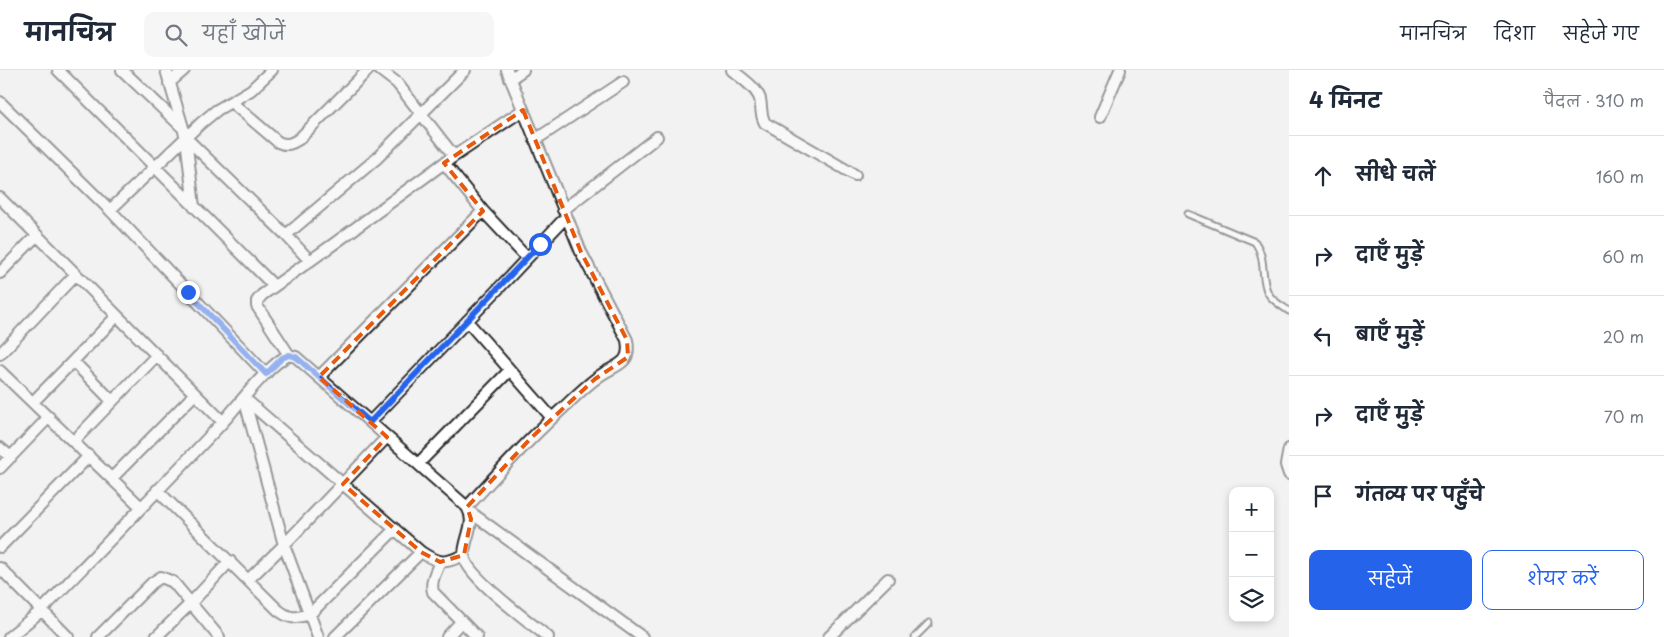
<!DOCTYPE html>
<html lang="hi">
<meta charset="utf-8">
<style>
:root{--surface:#fff;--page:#f6f6f7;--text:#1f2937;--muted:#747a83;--line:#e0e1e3;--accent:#2563eb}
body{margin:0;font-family:"Playpen Sans","Playpen Sans Deva",sans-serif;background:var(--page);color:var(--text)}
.controls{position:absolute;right:15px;bottom:15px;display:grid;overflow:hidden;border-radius:10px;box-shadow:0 2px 8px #0003}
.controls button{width:45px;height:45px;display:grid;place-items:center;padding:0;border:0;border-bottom:1px solid var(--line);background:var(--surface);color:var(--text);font:25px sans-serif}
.stop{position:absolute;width:15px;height:15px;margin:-11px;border:4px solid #2563eb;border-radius:50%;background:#fff}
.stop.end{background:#2563eb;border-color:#fff;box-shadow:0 1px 5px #0008}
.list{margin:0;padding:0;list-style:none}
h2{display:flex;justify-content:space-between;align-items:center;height:65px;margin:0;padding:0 20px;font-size:21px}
h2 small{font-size:16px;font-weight:400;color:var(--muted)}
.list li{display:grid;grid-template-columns:32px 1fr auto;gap:15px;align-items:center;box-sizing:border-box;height:80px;padding:0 20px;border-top:1px solid var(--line)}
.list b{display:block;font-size:19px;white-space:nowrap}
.list em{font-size:16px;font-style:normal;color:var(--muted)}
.actions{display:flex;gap:10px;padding:15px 20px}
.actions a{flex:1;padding:11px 0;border:1px solid var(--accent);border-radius:10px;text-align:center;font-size:18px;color:var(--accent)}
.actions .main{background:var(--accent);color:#fff}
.icon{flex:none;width:28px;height:28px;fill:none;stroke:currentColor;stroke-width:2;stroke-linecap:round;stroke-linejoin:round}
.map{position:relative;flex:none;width:1289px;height:567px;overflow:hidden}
header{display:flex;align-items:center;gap:30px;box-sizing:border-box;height:70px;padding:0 25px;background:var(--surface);border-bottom:1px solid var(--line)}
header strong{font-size:24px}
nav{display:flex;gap:28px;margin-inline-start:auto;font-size:18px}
.search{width:350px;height:45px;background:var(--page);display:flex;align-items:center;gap:12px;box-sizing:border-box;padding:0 18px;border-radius:10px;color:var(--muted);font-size:19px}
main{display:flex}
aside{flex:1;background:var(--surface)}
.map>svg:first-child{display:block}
</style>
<header>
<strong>मानचित्र</strong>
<div class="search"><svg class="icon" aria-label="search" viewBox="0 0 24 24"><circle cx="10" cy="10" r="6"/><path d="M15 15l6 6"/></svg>यहाँ खोजें</div>
<nav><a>मानचित्र</a><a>दिशा</a><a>सहेजे गए</a></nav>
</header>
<main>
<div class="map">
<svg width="1289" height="567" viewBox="0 0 1289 567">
<rect width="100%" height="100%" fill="#f2f2f2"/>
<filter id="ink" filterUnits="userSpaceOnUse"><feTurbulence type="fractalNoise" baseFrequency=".02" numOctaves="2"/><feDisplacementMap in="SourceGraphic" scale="10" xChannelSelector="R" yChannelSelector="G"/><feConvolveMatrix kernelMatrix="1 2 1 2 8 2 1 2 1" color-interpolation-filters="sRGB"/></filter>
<g filter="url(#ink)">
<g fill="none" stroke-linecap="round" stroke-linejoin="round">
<defs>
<path id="service" d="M1188,144L1255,172C1267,189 1260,208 1268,223C1272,231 1282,236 1289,241
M915,567L929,553"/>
<path id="minor" d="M58,0L274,216
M122,0L182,57
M166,0L186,68L194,137
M380,0L397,13L454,86
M732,0C741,8 756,17 760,29C762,38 760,45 765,53L855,105
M510,9L523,0
M169,13L184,0
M0,32L110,140L266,304
M231,32L278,72C287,76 291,74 299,69L368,0
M1100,47L1120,0
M186,68L286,165L310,191
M535,70L623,12
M444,93L483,141L527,188
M0,128L223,352
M110,140L201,53L217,40L251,20L272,0
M563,140L657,67
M286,165L376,89L465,0
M0,203L37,165
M467,251L552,348
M0,284L76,204
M289,285L257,236V231L262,225L335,173L444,93L523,40
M73,291L112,331
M0,301L141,437
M319,307L483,141
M244,328L421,482C439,494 445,494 464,485
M244,328L284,475L318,567
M33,332L117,246
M370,352L499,218L566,147
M74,371L157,285
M0,378L11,387
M1289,379L1286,395L1289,404
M418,394L510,300
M0,398L49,347
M112,408L195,324
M157,420L278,540C291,550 295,548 310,544L395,459
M467,437C498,403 529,369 563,338C576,326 589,312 604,303C621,293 631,292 627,270L581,182L507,0
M470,442L642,567
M0,477L89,386
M440,492C436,502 430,511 433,522L477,567
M0,498L68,567
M248,510L284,475L387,367
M9,567L41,541C102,478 163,416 223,352C239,334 269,294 289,285L296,287L467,437C477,453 464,468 464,485C464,505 531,553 548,567
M98,567L152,513L161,507L173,512L219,567
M156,567L190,534L230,491
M335,567L421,482
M447,567L461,552
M829,567L888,509"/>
</defs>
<use href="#service" stroke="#2b2b2b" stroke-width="9"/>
<use href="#minor" stroke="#2b2b2b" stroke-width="14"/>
<use href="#service" stroke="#fff" stroke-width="5"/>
<use href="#minor" stroke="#fff" stroke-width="10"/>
</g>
</g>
<g fill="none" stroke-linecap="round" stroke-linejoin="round" filter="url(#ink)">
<path stroke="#2563eb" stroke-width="6" d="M188,222L266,304L282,288L289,285L296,287L370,352L540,174"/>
</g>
<path d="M0 0H1289V567H0ZM523,40L581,182L627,270L628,287L595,309L531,368L467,437L471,449L464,485L440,492L421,482L343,414L387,367L319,307L483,141L444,93Z" fill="#f2f2f2" fill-opacity=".55" fill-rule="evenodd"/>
<path fill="none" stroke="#e8590c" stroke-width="4" stroke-dasharray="10 6" stroke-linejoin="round" d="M523,40L581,182L627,270L628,287L595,309L531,368L467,437L471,449L464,485L440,492L421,482L343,414L387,367L319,307L483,141L444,93Z"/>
</svg>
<div class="controls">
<button>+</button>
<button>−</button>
<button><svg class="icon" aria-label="layers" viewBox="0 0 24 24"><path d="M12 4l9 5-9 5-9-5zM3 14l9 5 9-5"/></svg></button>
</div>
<div class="stop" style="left:540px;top:174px"></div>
<div class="stop end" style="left:188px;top:222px"></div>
</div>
<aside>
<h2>4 मिनट<small>पैदल · 310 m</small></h2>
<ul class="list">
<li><svg class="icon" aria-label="ahead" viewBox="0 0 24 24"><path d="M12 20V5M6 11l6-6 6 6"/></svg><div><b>सीधे चलें</b></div><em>160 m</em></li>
<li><svg class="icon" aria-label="right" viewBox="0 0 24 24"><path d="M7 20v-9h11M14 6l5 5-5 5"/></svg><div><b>दाएँ मुड़ें</b></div><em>60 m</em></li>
<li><svg class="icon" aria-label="left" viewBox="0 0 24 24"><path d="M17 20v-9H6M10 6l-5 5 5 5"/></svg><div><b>बाएँ मुड़ें</b></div><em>20 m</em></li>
<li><svg class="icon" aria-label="right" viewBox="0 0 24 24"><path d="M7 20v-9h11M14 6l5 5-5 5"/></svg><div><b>दाएँ मुड़ें</b></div><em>70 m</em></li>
<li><svg class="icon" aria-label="arrive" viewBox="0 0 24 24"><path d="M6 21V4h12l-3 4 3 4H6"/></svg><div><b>गंतव्य पर पहुँचे</b></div></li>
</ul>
<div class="actions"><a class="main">सहेजें</a><a>शेयर करें</a></div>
</aside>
</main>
